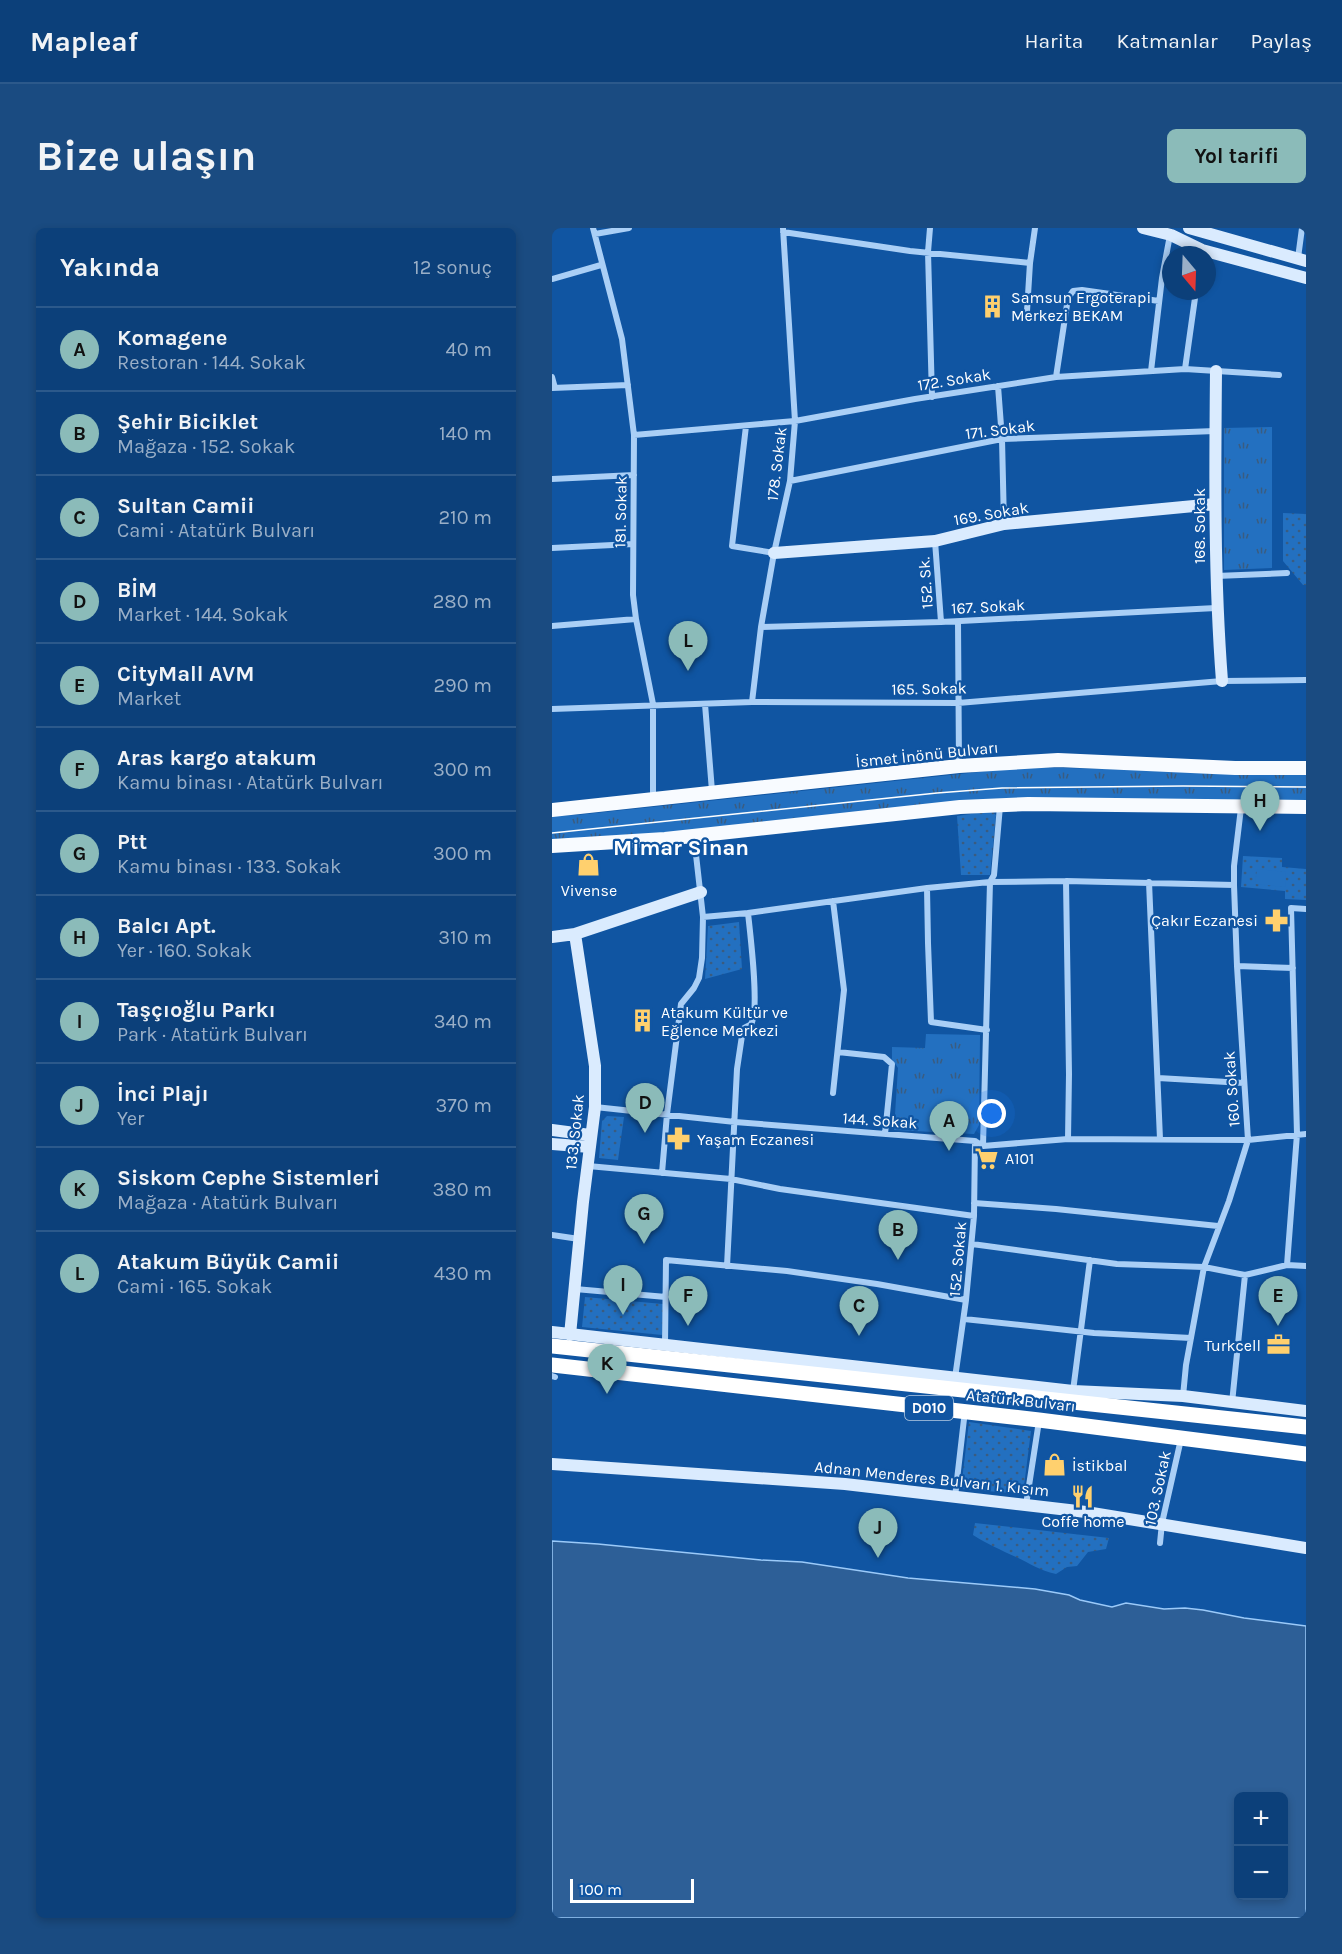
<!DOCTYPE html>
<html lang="tr">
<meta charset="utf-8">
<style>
:root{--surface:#0c407a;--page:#1a4b81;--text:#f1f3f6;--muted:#9aafc7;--line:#2c598b;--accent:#8bbbb9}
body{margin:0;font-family:Karla,sans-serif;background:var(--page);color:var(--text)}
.controls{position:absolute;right:18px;bottom:18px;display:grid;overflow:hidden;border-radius:9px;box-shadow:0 3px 9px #0003}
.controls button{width:54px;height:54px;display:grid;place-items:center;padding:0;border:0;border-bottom:2px solid var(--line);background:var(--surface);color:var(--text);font:30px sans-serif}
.compass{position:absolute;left:610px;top:18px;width:54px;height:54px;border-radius:50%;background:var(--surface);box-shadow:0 3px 9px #0003;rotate:161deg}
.scale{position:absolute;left:18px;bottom:15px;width:124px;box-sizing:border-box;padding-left:6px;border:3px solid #fff;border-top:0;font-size:16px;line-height:21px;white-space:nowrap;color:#fff;-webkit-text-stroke:4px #1055a2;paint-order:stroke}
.you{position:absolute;left:440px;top:886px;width:21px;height:21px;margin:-15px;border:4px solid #fff;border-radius:50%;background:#1a73e8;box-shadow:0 0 0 9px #1a73e833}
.badge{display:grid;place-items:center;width:39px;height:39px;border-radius:50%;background:var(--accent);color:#111;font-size:20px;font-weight:700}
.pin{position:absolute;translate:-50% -50px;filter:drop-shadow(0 2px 3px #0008)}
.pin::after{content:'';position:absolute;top:32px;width:21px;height:18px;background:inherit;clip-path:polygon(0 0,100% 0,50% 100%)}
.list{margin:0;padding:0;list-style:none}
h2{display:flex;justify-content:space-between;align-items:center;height:78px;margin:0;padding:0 24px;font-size:26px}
h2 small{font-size:20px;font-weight:400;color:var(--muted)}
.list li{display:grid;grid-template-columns:39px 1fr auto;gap:18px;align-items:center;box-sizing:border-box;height:84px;padding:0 24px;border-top:2px solid var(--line)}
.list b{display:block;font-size:22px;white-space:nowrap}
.list p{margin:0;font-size:20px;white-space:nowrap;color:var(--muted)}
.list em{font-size:20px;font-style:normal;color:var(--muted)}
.map{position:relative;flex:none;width:754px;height:1690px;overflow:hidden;border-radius:9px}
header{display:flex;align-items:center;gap:36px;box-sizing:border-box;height:84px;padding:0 30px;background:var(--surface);border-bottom:2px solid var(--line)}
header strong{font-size:28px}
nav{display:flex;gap:33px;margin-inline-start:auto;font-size:21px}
.intro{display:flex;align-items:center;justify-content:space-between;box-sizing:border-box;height:144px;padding:0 36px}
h1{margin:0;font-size:42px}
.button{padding:15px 27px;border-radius:9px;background:var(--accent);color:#111;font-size:21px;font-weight:700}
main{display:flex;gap:36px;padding:0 36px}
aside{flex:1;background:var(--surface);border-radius:9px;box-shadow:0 3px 9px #0003}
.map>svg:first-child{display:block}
</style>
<header>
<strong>Mapleaf</strong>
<nav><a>Harita</a><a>Katmanlar</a><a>Paylaş</a></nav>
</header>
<div class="intro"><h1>Bize ulaşın</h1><a class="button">Yol tarifi</a></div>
<main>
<aside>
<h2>Yakında<small>12 sonuç</small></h2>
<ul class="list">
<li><span class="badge">A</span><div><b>Komagene</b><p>Restoran · 144. Sokak</p></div><em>40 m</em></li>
<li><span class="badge">B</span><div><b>Şehir Biciklet</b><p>Mağaza · 152. Sokak</p></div><em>140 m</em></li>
<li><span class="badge">C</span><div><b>Sultan Camii</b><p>Cami · Atatürk Bulvarı</p></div><em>210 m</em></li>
<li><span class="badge">D</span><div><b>BİM</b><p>Market · 144. Sokak</p></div><em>280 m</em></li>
<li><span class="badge">E</span><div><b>CityMall AVM</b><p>Market</p></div><em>290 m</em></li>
<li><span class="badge">F</span><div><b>Aras kargo atakum</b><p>Kamu binası · Atatürk Bulvarı</p></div><em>300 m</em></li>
<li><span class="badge">G</span><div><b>Ptt</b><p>Kamu binası · 133. Sokak</p></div><em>300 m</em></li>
<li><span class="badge">H</span><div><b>Balcı Apt.</b><p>Yer · 160. Sokak</p></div><em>310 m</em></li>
<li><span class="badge">I</span><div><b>Taşçıoğlu Parkı</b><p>Park · Atatürk Bulvarı</p></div><em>340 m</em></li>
<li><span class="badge">J</span><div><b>İnci Plajı</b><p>Yer</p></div><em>370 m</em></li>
<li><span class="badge">K</span><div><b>Siskom Cephe Sistemleri</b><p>Mağaza · Atatürk Bulvarı</p></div><em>380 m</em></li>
<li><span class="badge">L</span><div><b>Atakum Büyük Camii</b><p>Cami · 165. Sokak</p></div><em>430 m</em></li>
</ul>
</aside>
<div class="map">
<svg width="754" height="1690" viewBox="0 0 754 1690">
<defs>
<pattern id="grass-tufts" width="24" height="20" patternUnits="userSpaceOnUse" patternTransform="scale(1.5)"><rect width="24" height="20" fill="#2370c0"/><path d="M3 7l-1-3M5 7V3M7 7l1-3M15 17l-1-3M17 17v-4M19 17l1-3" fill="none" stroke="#3a5c80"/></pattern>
<pattern id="park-dots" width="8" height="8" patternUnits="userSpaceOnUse" patternTransform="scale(1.5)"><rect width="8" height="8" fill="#2370c0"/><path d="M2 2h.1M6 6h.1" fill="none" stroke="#3a5c80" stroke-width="1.8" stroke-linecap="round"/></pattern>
</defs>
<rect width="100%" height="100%" fill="#1055a2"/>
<path fill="url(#grass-tufts)" d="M720,199V340L672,342V200Z
M474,539L754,546V575L468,571L0,619V588L25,587Z
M374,806L428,807L427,897L422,906L342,902L346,840L340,831V819L373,820Z"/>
<path fill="url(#park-dots)" d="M731,285L754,286V357H751L731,333Z
M439,583L444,587L438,647H409L405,588Z
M691,628L730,630V639L754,641V672L733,671V663L689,659Z
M187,694L190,741L153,751L156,698Z
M55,888L72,889L66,932L47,930L50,893Z
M33,1069L111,1076L110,1107L30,1099Z
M417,1194L479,1203L471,1266L409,1261Z
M423,1295L557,1310L554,1321L536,1324L525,1338L515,1339L504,1346C487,1342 479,1336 464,1329C449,1322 435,1316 421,1307Z"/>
<path fill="#2370c0" d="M705,641L734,644L733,659L703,656Z"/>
<path fill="#2d5f97" stroke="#9bcaf9" stroke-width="1.5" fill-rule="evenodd" d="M0,1313L46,1316L209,1332L250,1334L356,1350L483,1361L517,1367L528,1372L560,1379L574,1375L612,1381L633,1380L651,1382L692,1390L754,1398V1690H0ZM732,1568V1668H686V1568Z"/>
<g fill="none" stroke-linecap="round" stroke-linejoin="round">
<path stroke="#aacff6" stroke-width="6" d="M41,0L70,111L82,207L81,367L84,391L101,476V571
M378,0L376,24L380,169
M231,4L358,23L478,35
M43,6L77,0
M746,30L750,0
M0,51L49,37
M475,83L478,35L483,0
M633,141L644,63
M599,143L610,50L618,7
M0,149L3,160
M504,149L516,70L521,63L530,62L607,73
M446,158L450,211L452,296
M0,160L76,157
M194,198L180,318L222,325
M82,207L243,193L363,171L504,149L633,141L727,147
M0,251L82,247
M238,253L450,211L663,203
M383,313L389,394
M0,320L81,316
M664,348L735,345
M406,394L407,537
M0,398L84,391
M209,399L389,394L664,380
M200,474L209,399L222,325L238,253L243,193L231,0
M153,476L160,563
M0,481L200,474L406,475L670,453L754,452
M448,578L442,647L438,654L514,653L682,657
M514,653L517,846L516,911
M597,654L608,911
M375,660L376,715L379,794L435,802
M281,673L292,762L281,865
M196,685L375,660L438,654L431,918
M151,689L196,685C198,704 208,783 199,796C197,798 193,799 191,801L185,841L175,1038
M685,738L741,740
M286,824L332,829L340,836L333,906
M606,850L692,855
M43,879L183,894L423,913L431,918L516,911L696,912L754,906
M36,938L179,951L228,961L422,988
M110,945L115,886L129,776L142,760L147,750L150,730L151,689L142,609
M422,975L504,981L666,998
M0,1007L27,1011
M420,1016L565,1036L652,1039L693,1047L735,1037L754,1038
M735,1037L745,906L739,680L754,681
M23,1061L114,1069
M412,1091L542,1105L639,1110
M113,1117L114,1032L235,1043L325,1056L414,1072
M0,1148L3,1149
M403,1150L414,1072L422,988L423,913
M521,1163L538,1032
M631,1168L634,1137L652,1039L677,973L696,912L685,738L682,657V638L689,580
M680,1175L693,1047
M403,1269L412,1191
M474,1277L487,1193
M608,1315L610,1295L629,1211"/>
<path stroke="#daebfe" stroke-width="12" d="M591,0L619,7L650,22L754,50
M637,0L754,33
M664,143C663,247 662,349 670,453
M222,325L383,313L452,296L663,276
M0,709L23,706L149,664
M0,902L38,907
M0,916L38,919
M0,1104L521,1163L631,1168L754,1183
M18,1107L31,974L43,879V838L23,706
M0,1236L293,1256L534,1284L754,1320"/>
<path stroke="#f8fbff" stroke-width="14" d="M0,582L407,538L506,532L683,540H754
M0,618L113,611L408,579L476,576L754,579"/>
<path stroke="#fff" stroke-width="15" d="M0,1118L754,1199
M0,1137L487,1192L754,1226"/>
<path stroke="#fff" stroke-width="1.5" d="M0,605L385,565L450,560L631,558L754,559"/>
</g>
<defs>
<symbol id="building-bare" viewBox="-9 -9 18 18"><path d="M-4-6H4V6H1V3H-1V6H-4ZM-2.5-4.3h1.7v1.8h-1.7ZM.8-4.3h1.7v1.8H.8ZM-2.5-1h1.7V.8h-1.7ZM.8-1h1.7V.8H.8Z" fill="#ffd06e" stroke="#1055a2" stroke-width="2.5" paint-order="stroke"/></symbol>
<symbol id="shop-bare" viewBox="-9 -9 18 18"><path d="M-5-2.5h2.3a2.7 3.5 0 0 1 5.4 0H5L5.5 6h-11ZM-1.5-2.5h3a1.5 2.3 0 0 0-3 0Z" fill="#ffd06e" stroke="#1055a2" stroke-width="2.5" paint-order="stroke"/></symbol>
<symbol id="pharmacy-bare" viewBox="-9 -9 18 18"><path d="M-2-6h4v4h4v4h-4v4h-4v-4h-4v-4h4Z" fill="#ffd06e" stroke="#1055a2" stroke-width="2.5" paint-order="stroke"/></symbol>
<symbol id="supermarket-bare" viewBox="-9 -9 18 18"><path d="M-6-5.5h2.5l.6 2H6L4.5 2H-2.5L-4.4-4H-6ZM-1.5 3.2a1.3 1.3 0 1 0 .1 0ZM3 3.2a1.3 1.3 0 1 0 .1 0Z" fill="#ffd06e" stroke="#1055a2" stroke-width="2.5" paint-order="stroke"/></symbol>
<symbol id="office-bare" viewBox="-9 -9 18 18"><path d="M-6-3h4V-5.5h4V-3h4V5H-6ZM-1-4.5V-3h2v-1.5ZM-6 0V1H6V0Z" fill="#ffd06e" stroke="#1055a2" stroke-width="2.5" paint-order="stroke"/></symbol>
<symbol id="restaurant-bare" viewBox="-9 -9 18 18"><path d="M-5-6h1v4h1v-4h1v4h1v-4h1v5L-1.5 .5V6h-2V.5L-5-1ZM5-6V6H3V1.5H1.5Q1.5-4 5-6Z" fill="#ffd06e" stroke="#1055a2" stroke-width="2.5" paint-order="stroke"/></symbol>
</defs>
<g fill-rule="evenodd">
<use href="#building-bare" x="424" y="62" width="33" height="33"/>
<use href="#shop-bare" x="20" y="620" width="33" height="33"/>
<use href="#pharmacy-bare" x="708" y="676" width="33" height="33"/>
<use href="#building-bare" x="74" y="776" width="33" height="33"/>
<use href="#pharmacy-bare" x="110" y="894" width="33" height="33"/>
<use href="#supermarket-bare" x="418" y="914" width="33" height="33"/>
<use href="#office-bare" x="710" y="1100" width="33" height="33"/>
<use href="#shop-bare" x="486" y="1220" width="33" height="33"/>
<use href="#restaurant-bare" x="514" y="1252" width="33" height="33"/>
</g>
<g text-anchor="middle" stroke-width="4.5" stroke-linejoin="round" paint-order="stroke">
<rect fill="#1055a2" stroke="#b7cce3" stroke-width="1.5" x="353" y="1168" width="48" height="24" rx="4.5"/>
<g font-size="15" font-weight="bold" fill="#fff">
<text x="377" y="1185">D010</text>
</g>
<g font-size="16" fill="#fff" stroke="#1055a2" text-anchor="start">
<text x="459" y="75">Samsun Ergoterapi<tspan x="459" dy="18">Merkezi BEKAM</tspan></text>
<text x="37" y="668" text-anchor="middle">Vivense</text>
<text x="706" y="698" text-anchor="end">Çakır Eczanesi</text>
<text x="109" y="790">Atakum Kültür ve<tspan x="109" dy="18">Eğlence Merkezi</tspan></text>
<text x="145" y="917">Yaşam Eczanesi</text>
<text x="453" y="936">A101</text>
<text x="709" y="1123" text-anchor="end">Turkcell</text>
<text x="520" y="1243">İstikbal</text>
<text x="531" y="1299" text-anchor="middle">Coffe home</text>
</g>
<g font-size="16" fill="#fff" stroke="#1055a2">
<text transform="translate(402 151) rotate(-9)" y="6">172. Sokak</text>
<text transform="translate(448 201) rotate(-7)" y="6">171. Sokak</text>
<text transform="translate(224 236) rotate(-83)" y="6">178. Sokak</text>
<text transform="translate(68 284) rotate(-89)" y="6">181. Sokak</text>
<text transform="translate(439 285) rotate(-10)" y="6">169. Sokak</text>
<text transform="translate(647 298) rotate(-90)" y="6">168. Sokak</text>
<text transform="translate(373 355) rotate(-94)" y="6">152. Sk.</text>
<text transform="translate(436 378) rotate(-3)" y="6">167. Sokak</text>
<text transform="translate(377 460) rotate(-1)" y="6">165. Sokak</text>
<text transform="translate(375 526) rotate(-6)" y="6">İsmet İnönü Bulvarı</text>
<text transform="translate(679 861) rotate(-94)" y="6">160. Sokak</text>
<text transform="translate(328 892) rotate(4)" y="6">144. Sokak</text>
<text transform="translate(22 904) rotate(-84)" y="6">133. Sokak</text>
<text transform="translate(405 1031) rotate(-85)" y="6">152. Sokak</text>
<text transform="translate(469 1172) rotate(6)" y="6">Atatürk Bulvarı</text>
<text transform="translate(380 1250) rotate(6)" y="6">Adnan Menderes Bulvarı 1. Kısım</text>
<text transform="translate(605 1260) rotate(-78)" y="6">103. Sokak</text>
</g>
<g font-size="22" font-weight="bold" fill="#fff" stroke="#1055a2">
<text x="129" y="627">Mimar Sinan</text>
</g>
</g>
</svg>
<div class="controls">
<button>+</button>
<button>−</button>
</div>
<svg class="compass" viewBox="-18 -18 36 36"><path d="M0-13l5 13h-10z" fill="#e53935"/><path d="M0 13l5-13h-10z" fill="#9aafc7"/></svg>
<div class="scale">100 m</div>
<div class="you"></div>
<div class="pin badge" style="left:397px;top:923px">A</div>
<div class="pin badge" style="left:346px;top:1032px">B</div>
<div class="pin badge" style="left:307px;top:1108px">C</div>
<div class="pin badge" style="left:93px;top:905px">D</div>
<div class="pin badge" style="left:726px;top:1098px">E</div>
<div class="pin badge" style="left:136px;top:1098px">F</div>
<div class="pin badge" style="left:92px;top:1016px">G</div>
<div class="pin badge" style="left:708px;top:603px">H</div>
<div class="pin badge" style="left:71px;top:1087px">I</div>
<div class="pin badge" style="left:326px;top:1330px">J</div>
<div class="pin badge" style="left:55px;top:1166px">K</div>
<div class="pin badge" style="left:136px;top:443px">L</div>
</div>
</main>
